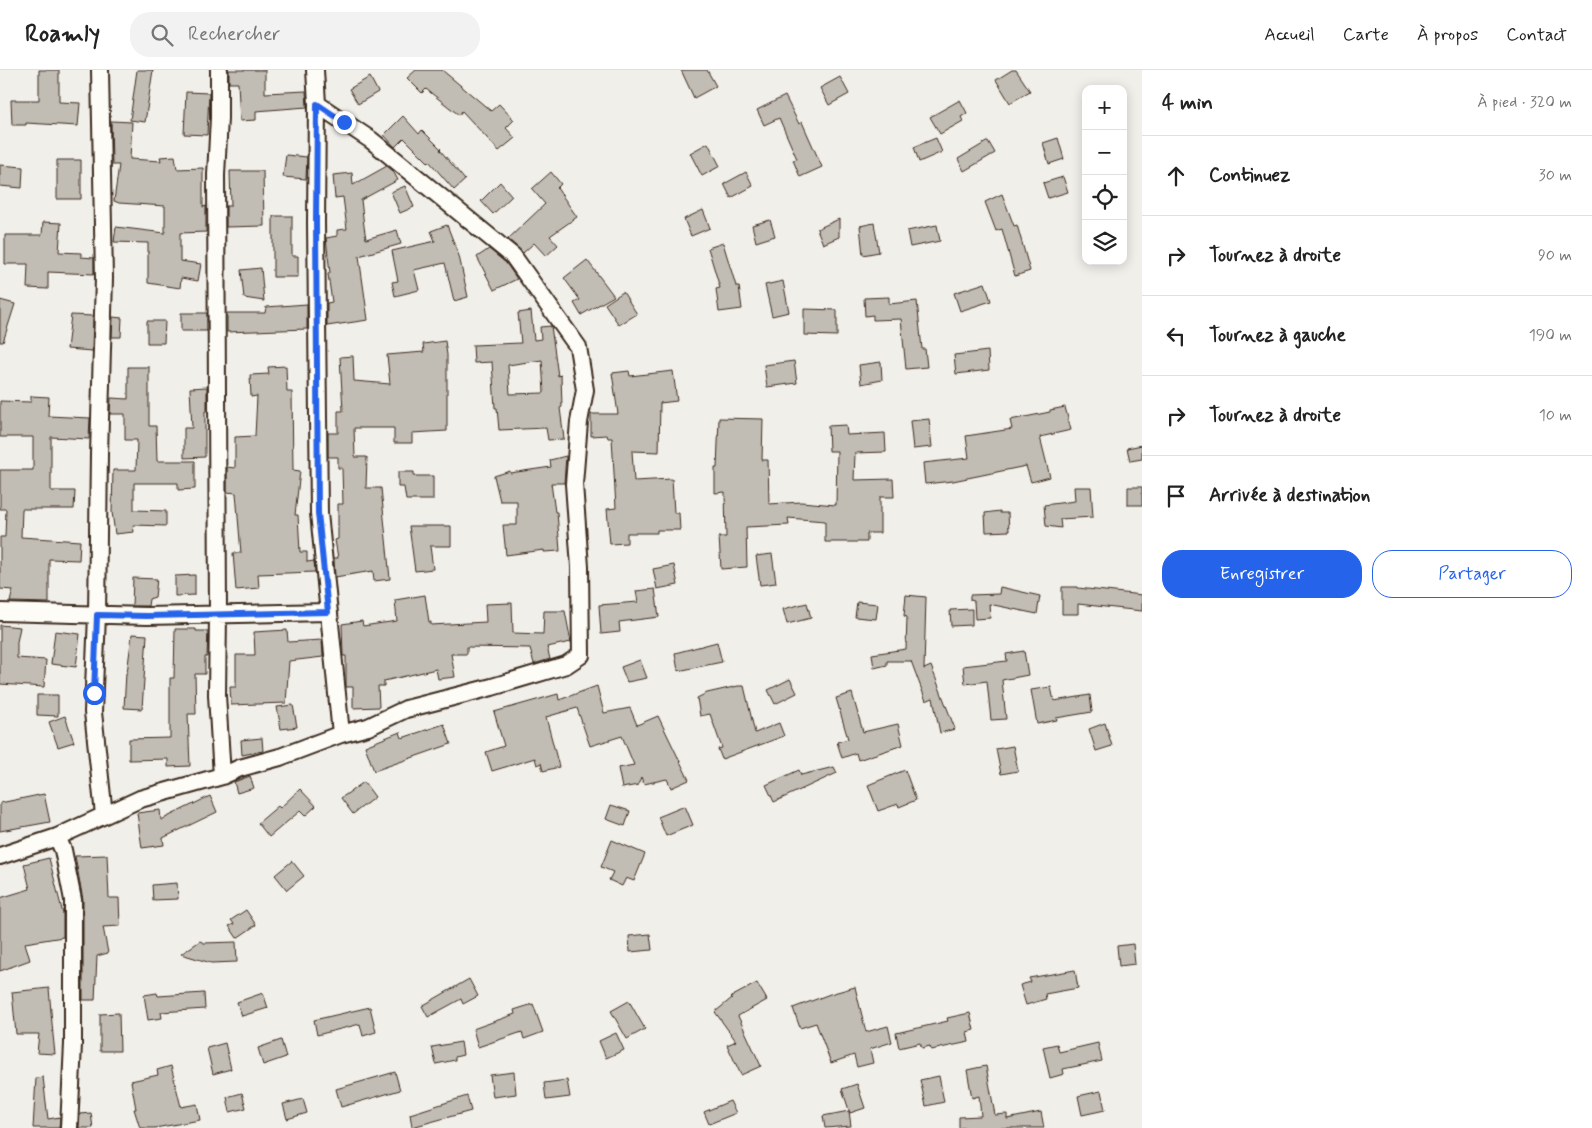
<!DOCTYPE html>
<html lang="fr">
<meta charset="utf-8">
<style>
:root{--surface:#fff;--page:#f2f2f2;--text:#222;--muted:#767676;--line:#e0e0e0;--accent:#2563eb}
body{margin:0;font-family:Mynerve,sans-serif;background:var(--page);color:var(--text)}
.controls{position:absolute;right:15px;top:15px;display:grid;overflow:hidden;border-radius:10px;box-shadow:0 2px 12px #0003}
.controls button{width:45px;height:45px;display:grid;place-items:center;padding:0;border:0;border-bottom:1px solid var(--line);background:var(--surface);color:var(--text);font:25px sans-serif}
.stop{position:absolute;width:15px;height:15px;margin:-11px;border:4px solid #2563eb;border-radius:50%;background:#fff}
.stop.end{background:#2563eb;border-color:#fff;box-shadow:0 1px 5px #0008}
.list{margin:0;padding:0;list-style:none}
h2{display:flex;justify-content:space-between;align-items:center;height:65px;margin:0;padding:0 20px;font-size:21px}
h2 small{font-size:16px;font-weight:400;color:var(--muted)}
.list li{display:grid;grid-template-columns:32px 1fr auto;gap:15px;align-items:center;box-sizing:border-box;height:80px;padding:0 20px;border-top:1px solid var(--line)}
.list b{display:block;font-size:19px;white-space:nowrap}
.list em{font-size:16px;font-style:normal;color:var(--muted)}
.actions{display:flex;gap:10px;padding:15px 20px}
.actions a{flex:1;padding:11px 0;border:1px solid var(--accent);border-radius:20px;text-align:center;font-size:18px;color:var(--accent)}
.actions .main{background:var(--accent);color:#fff}
.icon{flex:none;width:28px;height:28px;fill:none;stroke:currentColor;stroke-width:2;stroke-linecap:round;stroke-linejoin:round}
.map{position:relative;flex:none;width:1142px;height:1058px;overflow:hidden}
header{display:flex;align-items:center;gap:30px;box-sizing:border-box;height:70px;padding:0 25px;background:var(--surface);border-bottom:1px solid var(--line)}
header strong{font-size:24px}
nav{display:flex;gap:28px;margin-inline-start:auto;font-size:18px}
.search{width:350px;height:45px;background:var(--page);display:flex;align-items:center;gap:12px;box-sizing:border-box;padding:0 18px;border-radius:20px;color:var(--muted);font-size:19px}
main{display:flex}
aside{flex:1;background:var(--surface)}
.map>svg:first-child{display:block}
</style>
<header>
<strong>Roamly</strong>
<div class="search"><svg class="icon" aria-label="search" viewBox="0 0 24 24"><circle cx="10" cy="10" r="6"/><path d="M15 15l6 6"/></svg>Rechercher</div>
<nav><a>Accueil</a><a>Carte</a><a>À propos</a><a>Contact</a></nav>
</header>
<main>
<div class="map">
<svg width="1142" height="1058" viewBox="0 0 1142 1058">
<rect width="100%" height="100%" fill="#f1efea"/>
<filter id="ink" filterUnits="userSpaceOnUse"><feTurbulence type="fractalNoise" baseFrequency=".02" numOctaves="2"/><feDisplacementMap in="SourceGraphic" scale="10" xChannelSelector="R" yChannelSelector="G"/><feConvolveMatrix kernelMatrix="1 2 1 2 8 2 1 2 1" color-interpolation-filters="sRGB"/></filter>
<g filter="url(#ink)">
<path fill="#c1bcb4" stroke="#3b2a1e" fill-rule="evenodd" d="M39,0H59V32L80,33L78,56L26,53V55H12L11,30H39Z
M137,0H153L145,52L130,50Z
M229,0H265V23L306,21L307,37L256,41V50L240,51L238,13H229Z
M416,0H442L491,41L499,34L514,50L506,58L515,68L499,81L462,41L459,45L426,19L422,23L407,8Z
M681,0H707L716,16L694,28Z
M1012,0H1016L1030,21L1010,33L996,10Z
M370,7L378,22L358,34L349,19Z
M840,7L849,24L829,35L820,18Z
M186,22L209,23L207,65L184,64Z
M785,26L799,54L802,52L822,97L800,107L793,90L797,89L779,48L764,55L757,40Z
M960,30L967,43L961,47L963,51L940,64L930,47Z
M403,46L419,64L422,60L441,79L440,80L465,110L454,120L429,91L428,92L404,68L395,77L384,65Z
M111,51L132,52L130,89L161,91L160,87L175,86L177,99L203,98V137L206,136V162L180,163V191L201,194L198,211L181,208L180,218L148,213V173L114,172L116,157L165,163V136L119,133L114,131L119,95H112Z
M936,68L942,82L919,92L914,77Z
M1058,68L1064,89L1049,94L1043,73Z
M988,71L995,83L964,101L958,89Z
M708,73L720,96L702,106L690,83Z
M286,85L307,87L306,109L283,107Z
M57,90H81V129H57Z
M0,95L23,97L22,118L0,116Z
M387,96L393,101L398,110L361,130L364,156L366,169L397,160L401,174L359,186L368,250L327,256V233L332,232L328,204L330,203L326,168L337,166V160L347,159L343,127L335,128L333,105L352,103L353,115Z
M230,101H263L264,156L226,157V136H231Z
M551,102L561,114L557,118L577,147L550,166L558,175L546,186L534,173L523,183L508,169L545,134L532,119Z
M746,102L753,116L731,128L724,114Z
M1063,107L1068,122L1048,128L1043,113Z
M500,112L512,126L493,144L481,131Z
M405,116L414,137L400,143L391,122Z
M1002,124L1014,156L1017,155L1030,201L1015,206L1002,159L996,161L985,132Z
M703,140L710,158L691,166L684,149Z
M273,146H292V186H298V207H273Z
M839,149V167L823,174L817,159Z
M770,150L775,166L756,172L752,155Z
M43,152L61,153L59,182L81,183V187L94,188V204L48,202V219L27,218L28,194H5V165H42Z
M874,153L879,182L863,185L860,156Z
M447,155L459,186L468,227L454,231L445,193L414,200L419,220L395,226L392,212L398,211L392,181L435,171L431,161Z
M937,155L940,171L910,177L907,161Z
M723,173L736,216H739L742,239L719,242L716,219L720,218L708,178Z
M489,179L506,193L517,209L494,220L477,187Z
M587,190L614,226L581,245L574,233L580,230L564,208Z
M261,198L264,231L244,228L241,200Z
M783,211L789,242L772,246L765,215Z
M985,213L991,231L960,241L954,223Z
M623,222L637,244L619,255L605,234Z
M889,227V234L917,231L922,279H925L927,297L906,299L901,249L873,250V245L865,246L864,228Z
M0,230L15,234L3,272H0Z
M307,234V259L227,262V243H265L266,237Z
M804,239L837,240V266L804,265Z
M531,241L534,270L541,269L540,257L551,256L558,306L561,305L562,337L560,338L564,369L548,370L546,358L499,360L497,338H495L492,292L474,293L473,275L521,273L518,243ZM542,290L544,323L510,324L508,295Z
M181,243H207V261H181Z
M71,245L93,246L92,281L67,279Z
M113,247L122,248L121,267H112Z
M147,251H165L164,273H147Z
M445,271L447,285V361L412,363V373H394V358H354L355,387H367L366,418H381L390,509L374,511L373,501L335,507L334,488H338L335,470L338,469V434H343L342,398H338V387H328V363H338V341H343L340,287L353,286L354,311L390,314L387,285L424,282L423,274Z
M988,281L989,300L956,304L954,285Z
M794,291L797,313L767,317L764,295Z
M881,292L882,310L861,314L859,295Z
M286,296L287,322H292L293,400L300,401L295,445H298L300,482H307V492L314,491L315,502L258,504L259,518L236,520L233,483H241L236,423L227,422V397L235,398V367L255,366L257,326L251,327L250,305L269,304L268,297Z
M128,297H149V356H156L157,391H195V419L178,420V413H134V440L166,441V456L133,455L134,462L115,464L112,442L113,400H136L137,370H125V344H110L111,328L128,329Z
M629,301L630,306L673,301L677,331L660,333L659,382L632,381L634,411L672,409L674,443H679L680,460H657V463H627V473L610,474L607,439L616,438L612,368H608L607,365L591,366V344H618L612,303Z
M207,317V341H205V387L184,388V358H192L190,318Z
M31,326L49,327L48,346L90,348L89,369L51,367V421H75L74,439H22L21,467L80,471L79,490L49,489V533L10,532L13,520L0,519V467H5L6,439H0V400H33V367H0V331L31,332Z
M1065,337L1071,360L1040,367L1050,407L1031,412L1026,396L953,411L925,414L923,393L969,388L966,366L1012,359L1010,350L1050,342V340Z
M719,348L763,349L762,390H768L769,434L801,432L836,435L837,381H829L828,356L846,355L847,365L885,363L886,382L855,383L854,410L893,409L894,427H880V463H867V472H825V451L788,448L789,455L746,457L747,497L721,499L719,467H726L725,422L715,423V398H717Z
M929,349L932,377L913,379L910,351Z
M1142,375V389L1130,391L1127,378Z
M566,386L564,413H551L555,442H557L560,481L544,482V480L506,485L503,455H517V431H500L494,406L510,401V403L551,397L550,390Z
M398,402H414V406H433V430H406L404,417H398Z
M1074,417H1091L1093,447L1060,449L1061,458L1046,456L1044,435L1075,431Z
M1128,417H1142V435H1128Z
M1000,441V443H1008L1009,461L986,462L985,443Z
M409,456H451V476H430L433,499L415,501Z
M772,484L776,513L760,515L756,486Z
M674,495L678,515L657,519L653,499Z
M195,505V525L175,526V506Z
M133,508L157,509L155,527L149,529L148,536H132Z
M1000,517L1040,526L1037,544L989,534L990,548L975,549L974,531L970,530V525L999,524Z
M1062,517H1078V518L1142,525V541L1078,534V544H1062Z
M655,519L659,547L619,552L620,562L601,564L599,535L638,532L636,521Z
M425,525L429,552H431V555L486,552L485,534L512,533L513,563L543,564L544,541H565L571,572L547,577L550,589L534,594L530,578L467,577V584H451L455,607L438,609L436,599L384,611V616H378L379,637L353,638V617H346V586H343L342,554L362,551L363,556L397,551L395,530Z
M906,525L926,527L924,599L931,596L955,659L940,663L933,628L926,631L911,591H887V595L874,598L872,584L906,579L907,547L904,546Z
M857,532L878,534L876,549L855,547Z
M807,533L811,548L787,554L783,539Z
M972,539V555L951,556L950,540Z
M0,555L20,557L17,572V588L46,590L44,617L0,614Z
M175,559H196V561H208L207,587H205V604H195L196,644H188L190,696L168,697V689L129,690V669L170,668V608H174Z
M287,560L288,572L322,570L323,587L289,591L286,633L231,635L230,617H236V585H255L254,562Z
M55,561L80,564L76,597L51,594Z
M132,564L147,565L142,639L124,638L126,603H127Z
M717,572L722,592L678,601L675,583Z
M1024,581L1028,605L1002,610L1006,649L991,650L987,611L965,614L963,596L1007,591L1006,584Z
M640,590L647,608L627,612L621,597Z
M790,609L797,623L775,634L768,620Z
M597,616L604,643L630,638L637,655L658,646L689,710L671,718L667,709L644,714L641,707L638,715L622,718L618,698L634,695L622,666L590,676L577,638L546,647L559,697L543,701L541,693L537,695L535,688L492,701L486,682L504,676L494,642L558,624L559,630Z
M738,616H744L755,663L779,653L784,666L722,689L718,679L722,678L710,644L700,646L697,628L707,623Z
M1051,617L1054,631L1090,625L1092,642L1056,648L1057,650L1037,654L1031,620Z
M852,623L863,662L898,654L903,675L858,690L856,683L842,688L837,672L848,669L836,628Z
M37,625H58V646L37,645Z
M293,635L297,657L281,659L277,637Z
M65,646L74,672L58,677L49,652Z
M1105,653L1112,676L1096,681L1089,659Z
M444,654L451,674L374,701L365,676L400,662L402,668Z
M262,668L263,681L242,685L241,670Z
M1013,676L1018,701L1001,704L996,679Z
M834,697L837,703L774,732L766,715L799,700L801,705Z
M905,700L916,730L899,737L898,734L878,741L868,715Z
M250,706L254,718L237,723L234,712Z
M364,712L375,727L353,744L341,728Z
M300,719L316,736L305,746L300,741L269,767L258,753L278,736L280,738Z
M44,724L50,752L0,761V733Z
M210,726L217,742L163,768L164,775L142,778L137,743L160,740L161,750Z
M611,735L630,741L625,756L606,749Z
M685,736L693,755L666,766L658,747Z
M612,770L645,784L634,811L626,808L622,816L609,810L613,802L601,797Z
M107,785L109,828H119L120,856L103,857L108,883L97,886L95,930H83V830L75,786Z
M49,788L63,844V867L25,873L30,890L0,901V828L30,819L24,794Z
M292,791L304,806L287,820L275,805Z
M177,813L178,829L153,830L152,815Z
M246,840L256,855L237,868L229,856L234,854L231,850Z
M650,864L652,880L630,882L629,866Z
M200,871L204,873L236,872L237,892L211,893L181,884Z
M1133,874L1135,894L1119,896L1117,876Z
M1075,900L1078,918L1045,924L1046,929L1026,935L1020,915L1031,912L1029,908Z
M469,909L478,926L463,934L461,929L428,947L422,936Z
M757,913L767,930L738,946L761,996L741,1005L727,975L736,971L715,942L732,928L731,927Z
M855,917L866,962L888,956L892,972L870,979L873,993L857,997L854,985L831,993L816,953L800,958L793,938L830,924Z
M49,918L53,965L55,984L37,983L39,964H16L12,922Z
M157,923L158,926L204,923L205,939L161,942L162,948L148,950L144,925Z
M263,923L268,938L242,946L237,932Z
M629,931L645,959L627,969L611,941Z
M533,934L543,962L524,969L522,962L478,977L473,959L515,944L514,940Z
M370,937L376,962L363,966L360,954L317,965L314,950Z
M119,943L120,981H100V944Z
M970,943L974,960L967,962L969,972L931,980L930,976L922,978L920,973L899,978L896,963L948,951L947,948Z
M616,963L624,980L606,988L599,971Z
M281,970L286,987L263,995L258,978Z
M461,972L463,985L455,987V990L436,994L432,977Z
M225,973L231,999L213,1004L207,978Z
M1098,973L1102,991L1063,999L1064,1004L1050,1008L1043,977L1057,974L1059,982Z
M171,996L181,1037L197,1034L200,1050L155,1058H140L134,1039H136L131,1011L158,1005L157,1000Z
M986,996L995,1045L1007,1044V1049L1041,1042L1044,1058H959V1047L981,1046L979,1026L972,1028L967,1000Z
M395,1002L400,1020L341,1037L336,1019Z
M514,1002L516,1024L493,1027L490,1005Z
M939,1006L944,1032L926,1036L920,1010Z
M43,1007L48,1049L60,1047L59,1058H33L36,1008Z
M567,1010L570,1027L546,1030L544,1013Z
M857,1014L865,1038L850,1043L842,1019Z
M1101,1021L1105,1040L1082,1045L1078,1026Z
M242,1023L246,1038L230,1042L227,1027Z
M467,1026L471,1041L412,1057L410,1044Z
M303,1029L307,1043L287,1049L283,1034Z
M730,1031L736,1043L709,1054L704,1042Z
M849,1041L851,1056L825,1058L823,1046Z
M91,1043L93,1058H79L80,1044Z"/>
<g fill="none" stroke-linecap="round" stroke-linejoin="round">
<defs>
<path id="minor" d="M100,0L104,208L99,384L97,545L93,642L104,745
M219,0V48L216,105L218,544L217,625L222,706
M315,0L317,34L316,152L319,443L341,664
M0,542L147,546L328,542
M57,767L63,780L73,830V974L69,1058
M0,786L57,767L140,729L222,706L240,698L280,687L341,664L368,657L406,639L492,617L566,595L581,585L580,497L574,414L579,352L585,320L578,277L513,186L371,70L317,34"/>
</defs>
<use href="#minor" stroke="#3b2a1e" stroke-width="20"/>
<use href="#minor" stroke="#fdfcf7" stroke-width="16"/>
</g>
</g>
<g fill="none" stroke-linecap="round" stroke-linejoin="round" filter="url(#ink)">
<path stroke="#2563eb" stroke-width="6" d="M94,623L97,545L147,546L328,542L318,443L316,152L317,34L344,52"/>
</g>
</svg>
<div class="controls">
<button>+</button>
<button>−</button>
<button><svg class="icon" aria-label="locate" viewBox="0 0 24 24"><circle cx="12" cy="12" r="6"/><path d="M12 2v4M12 18v4M2 12h4M18 12h4"/></svg></button>
<button><svg class="icon" aria-label="layers" viewBox="0 0 24 24"><path d="M12 4l9 5-9 5-9-5zM3 14l9 5 9-5"/></svg></button>
</div>
<div class="stop" style="left:94px;top:623px"></div>
<div class="stop end" style="left:344px;top:52px"></div>
</div>
<aside>
<h2>4 min<small>À pied · 320 m</small></h2>
<ul class="list">
<li><svg class="icon" aria-label="ahead" viewBox="0 0 24 24"><path d="M12 20V5M6 11l6-6 6 6"/></svg><div><b>Continuez</b></div><em>30 m</em></li>
<li><svg class="icon" aria-label="right" viewBox="0 0 24 24"><path d="M7 20v-9h11M14 6l5 5-5 5"/></svg><div><b>Tournez à droite</b></div><em>90 m</em></li>
<li><svg class="icon" aria-label="left" viewBox="0 0 24 24"><path d="M17 20v-9H6M10 6l-5 5 5 5"/></svg><div><b>Tournez à gauche</b></div><em>190 m</em></li>
<li><svg class="icon" aria-label="right" viewBox="0 0 24 24"><path d="M7 20v-9h11M14 6l5 5-5 5"/></svg><div><b>Tournez à droite</b></div><em>10 m</em></li>
<li><svg class="icon" aria-label="arrive" viewBox="0 0 24 24"><path d="M6 21V4h12l-3 4 3 4H6"/></svg><div><b>Arrivée à destination</b></div></li>
</ul>
<div class="actions"><a class="main">Enregistrer</a><a>Partager</a></div>
</aside>
</main>
